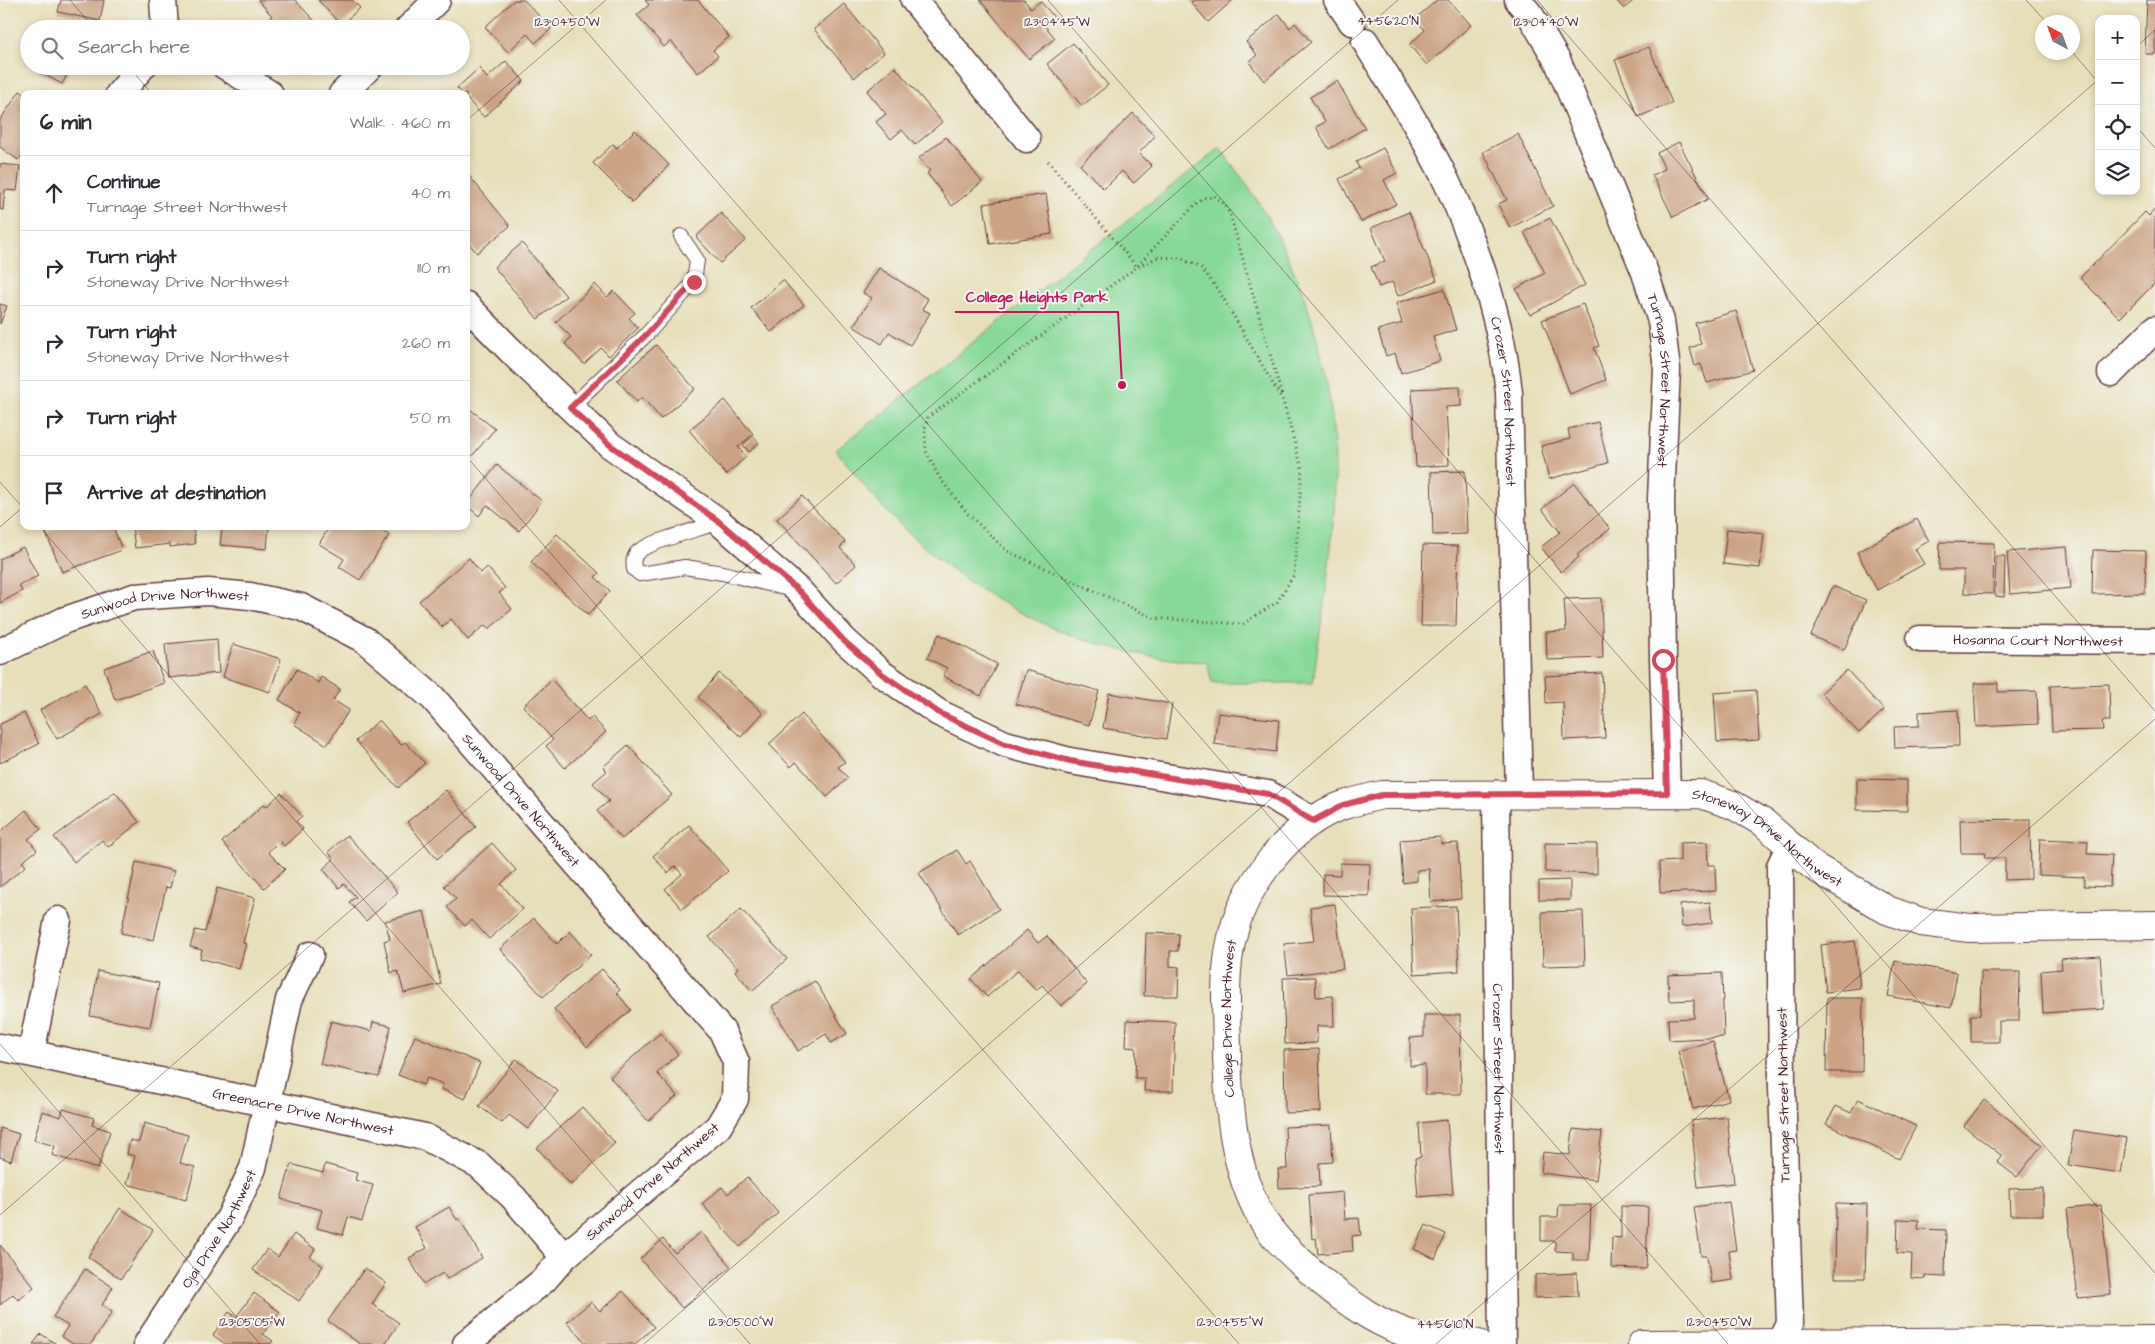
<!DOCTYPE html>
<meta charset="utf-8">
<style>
:root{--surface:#fff;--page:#f2f2f3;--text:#2b2b33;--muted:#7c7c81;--line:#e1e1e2}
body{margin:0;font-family:"Architects Daughter",sans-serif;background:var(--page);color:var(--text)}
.controls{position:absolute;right:15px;top:15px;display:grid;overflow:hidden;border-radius:10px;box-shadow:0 2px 8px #0003}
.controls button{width:45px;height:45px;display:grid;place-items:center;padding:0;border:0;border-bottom:1px solid var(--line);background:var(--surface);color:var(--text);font:25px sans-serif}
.compass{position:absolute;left:2035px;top:15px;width:45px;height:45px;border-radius:50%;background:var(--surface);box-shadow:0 2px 8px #0003;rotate:319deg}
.stop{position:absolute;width:15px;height:15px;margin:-11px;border:4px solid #d1495b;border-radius:50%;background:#fff}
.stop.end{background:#d1495b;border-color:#fff;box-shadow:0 1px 5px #0008}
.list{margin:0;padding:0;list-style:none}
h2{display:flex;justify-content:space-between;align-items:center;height:65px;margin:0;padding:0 20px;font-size:21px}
h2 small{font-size:16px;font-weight:400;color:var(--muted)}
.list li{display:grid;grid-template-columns:32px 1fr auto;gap:15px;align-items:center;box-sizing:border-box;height:75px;padding:0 20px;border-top:1px solid var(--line)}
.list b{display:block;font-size:19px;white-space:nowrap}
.list p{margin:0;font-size:16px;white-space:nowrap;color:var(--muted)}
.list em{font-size:16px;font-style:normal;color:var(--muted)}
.icon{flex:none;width:28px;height:28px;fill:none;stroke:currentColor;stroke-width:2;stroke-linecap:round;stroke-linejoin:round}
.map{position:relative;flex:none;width:2155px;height:1344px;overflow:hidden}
.search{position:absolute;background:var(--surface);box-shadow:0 2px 8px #0003;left:20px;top:20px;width:450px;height:55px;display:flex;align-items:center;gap:12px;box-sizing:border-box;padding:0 18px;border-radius:28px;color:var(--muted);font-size:19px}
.panel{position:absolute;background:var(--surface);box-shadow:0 2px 8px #0003;left:20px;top:90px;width:450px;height:440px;border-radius:10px}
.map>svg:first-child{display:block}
</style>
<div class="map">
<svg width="2155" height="1344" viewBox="0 0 2155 1344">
<rect width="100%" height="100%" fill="#f6f6f2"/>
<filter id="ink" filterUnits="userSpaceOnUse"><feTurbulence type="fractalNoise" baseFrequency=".02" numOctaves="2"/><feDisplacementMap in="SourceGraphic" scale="10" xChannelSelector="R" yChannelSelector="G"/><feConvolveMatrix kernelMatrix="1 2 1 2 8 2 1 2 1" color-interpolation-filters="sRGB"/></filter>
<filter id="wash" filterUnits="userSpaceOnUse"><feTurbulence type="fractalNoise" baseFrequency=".0096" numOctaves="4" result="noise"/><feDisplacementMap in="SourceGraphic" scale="20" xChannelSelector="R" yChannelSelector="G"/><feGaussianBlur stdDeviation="1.12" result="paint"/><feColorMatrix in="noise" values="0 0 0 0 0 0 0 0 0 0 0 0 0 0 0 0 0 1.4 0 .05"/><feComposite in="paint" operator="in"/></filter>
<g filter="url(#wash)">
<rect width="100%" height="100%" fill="#e7dfba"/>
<path fill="#88d999" stroke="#697c62" d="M1220,148C1232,165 1244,180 1255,197C1309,281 1337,385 1335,484C1334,551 1321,618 1313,683H1212L1207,662C1079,657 965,597 879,503C864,486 850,467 836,450Z"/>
<g id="blocks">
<path fill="#cba384" d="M61,0H104L100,21L58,12Z
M258,0H295L322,29H266L262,25L272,16Z
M318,0H352L360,8L341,25Z
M514,0H524L551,29L535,43L527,34L508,52L485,27Z
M645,0H698L729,37L713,50L718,56L698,73L671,41L664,47L637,15L649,5Z
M980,0H1024L1031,9L1040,1L1054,17L1044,25L1055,38L1029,59Z
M1194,0H1233L1208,22L1191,2Z
M1437,0H1448L1471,25L1427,65L1409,45L1425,30L1415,19Z
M1616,0H1634L1624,9Z
M2147,0H2155V54H2145Z
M844,4L884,53L854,78L814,29Z
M1279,14L1290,28L1295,23L1311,42L1264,81L1249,62L1257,55L1246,42Z
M1073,43L1108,85L1082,106L1047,64Z
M1649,47L1672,103L1638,117L1615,60Z
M506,61L524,81L484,117L466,98V94H463L457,88L479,68L487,78Z
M40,66H72L62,84L37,71Z
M895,67L942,122L915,145L902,130L891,139L876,122L886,114L867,91Z
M1337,81L1365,128L1329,149L1316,127L1325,122L1310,97Z
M20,91L24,94V152L18,160L0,147V120Z
M1133,113L1155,136L1139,153L1152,166L1134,183L1122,171L1104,189L1080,165Z
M635,130L669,165L632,202L593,163L613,144L617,148Z
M1518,134L1553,206L1510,228L1498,204L1507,200L1483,152Z
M946,137L982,182L952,206L927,173L930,171L919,158Z
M1679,142L1708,199L1673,217L1652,175L1665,169L1657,153Z
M1383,148L1397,173L1384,180L1396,204L1361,222L1339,179L1359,168L1356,162Z
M0,164L20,166L17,191L5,190L3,210L0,209Z
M466,172L510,226L477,253L466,240Z
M1046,194L1052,234L990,244L984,204Z
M2155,209V283L2120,318L2080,278L2145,212L2149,216Z
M1409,212L1437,280L1398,296L1392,282L1379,287L1371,267L1385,261L1371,228Z
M721,213L746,240L720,263L696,237Z
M1550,218L1585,285L1530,315L1516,289L1545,273L1524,232Z
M522,243L566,296L538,319L494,267Z
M879,268L928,299L922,309L930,313L910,345L889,332L882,344L853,326L872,298L863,293Z
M783,280L804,305L771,332L751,308Z
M595,284L607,297L614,291L635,313L629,318L638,328L609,356L601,348L584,364L565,344L571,337L556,322Z
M1444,289L1456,330L1433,337L1440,361L1401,373L1395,353L1386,356L1378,330L1402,323L1396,303Z
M0,304L7,306L0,324Z
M1583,304L1599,346L1594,348L1606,380L1570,394L1542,320Z
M1736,311L1753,370L1707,383L1701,364L1695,366L1690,348L1701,344L1695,323Z
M656,345L695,389L661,419L642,397L637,402L617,380Z
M1460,387L1461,406L1446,407L1449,465L1416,467L1412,389Z
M725,400L753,434L738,447L746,457L726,475L689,430Z
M466,406L495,429L466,463Z
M1598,422L1608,463L1549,479L1541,446L1570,439L1568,429Z
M753,436L759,443L749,452L743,445Z
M497,465L542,501L519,531L487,505L479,516L466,505Z
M1465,471L1467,534L1433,535L1431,472Z
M1574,483L1610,529L1577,555L1579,557L1561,572L1541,547L1560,532L1542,509Z
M802,496L845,542L840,548L856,565L836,583L777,519Z
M1917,519L1929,541L1915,549L1924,564L1877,590L1857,552Z
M63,526H109L111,529H114L122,550L62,572L46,533Z
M132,526H193L195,544L170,547V544L135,548Z
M222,526H269L267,549L220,545Z
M330,526H374L389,535L360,580L339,567L344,559L319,544Z
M1727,529L1764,533L1760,568L1723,564Z
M557,534L599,573L595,577L610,591L588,615L531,562Z
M1940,542L1994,543L1993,594L1964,593V570H1939Z
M1423,545L1458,546L1456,626H1421Z
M23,547L38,576L19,585L22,591L0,603V559Z
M2067,547L2071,588L2010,594L2007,552Z
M2093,550L2146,551L2145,593L2092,594Z
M1996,556H2005L2004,597L1995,596Z
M469,558L481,573L487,567L505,588L499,593L512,609L489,629L485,625L468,640L451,619L442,627L419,601Z
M1833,586L1866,600L1844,650L1811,636Z
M1601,598L1603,658L1547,660L1546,632L1566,631L1564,599Z
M939,634L997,664L981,696L943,676L947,668L927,658Z
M217,639L219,673L168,678L165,644Z
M233,644L281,659L270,692L223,677Z
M153,651L164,683L115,700L104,668Z
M297,669L318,683L321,677L340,689L333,700L349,710L327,745L294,724L300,713L279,700Z
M1026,670L1099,691L1089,725L1016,704Z
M1847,670L1884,710L1859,733L1821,693Z
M719,673L763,713L741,737L698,697Z
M1602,673L1605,738L1564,740L1563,702L1546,703L1545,676Z
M552,680L588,721L592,717L606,732L565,768L546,746L553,740L523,706Z
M1974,683H1998V692L2037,691L2038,724L1976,727Z
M85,684L102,714L57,739L40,710Z
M2109,684L2110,721H2102L2103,730L2052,731L2050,686Z
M1756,690L1759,740L1717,742L1714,693Z
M1109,693L1172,704L1166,739L1103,728Z
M1958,710L1959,746L1895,748L1894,727L1919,726V712Z
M24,713L39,744L0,763V724Z
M1218,713L1279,720L1276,752L1214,744Z
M802,714L845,762L838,767L848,778L827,797L796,762L791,767L769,744Z
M379,720L401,745L405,742L425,763L398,788L356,741Z
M628,745L672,795L622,839L597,811L609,801L593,783L607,771L603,767Z
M1857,779L1907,780V811L1857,810Z
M446,790L476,827L437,859L407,822Z
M115,792L139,822L108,847L102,840L74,862L54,837Z
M281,793L302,816L296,821L303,829L284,846L279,841L268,852L285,869L264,888L222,842L264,804L267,806Z
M26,810L41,829L28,839L37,850L22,862L26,866L0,887V832Z
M2030,819L2031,879L2005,880V858H1984L1985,853H1961L1960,820Z
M689,825L728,871L682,909L665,889L682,874L675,866L668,873L653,856Z
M347,835L398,892L366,921L349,902L356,897L344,884L339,888L323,869L334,859L328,852Z
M1441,837V844L1458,843L1461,899L1431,902L1429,869L1417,870V881L1403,883L1400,840Z
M2040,839L2088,841L2087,854L2112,855L2110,887L2084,886V877L2038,875Z
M1707,842L1708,865H1715L1716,891L1660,893L1659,862L1680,861V843Z
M492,843L516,870L501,884L523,909L489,939L472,920L465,926L447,907L456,899L444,886Z
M1545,843L1597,844V874L1545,872Z
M957,850L966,864L970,861L999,909L958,935L919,873Z
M136,862L174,871L170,888L166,887L154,940L121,933Z
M1340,863L1370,864L1369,896L1323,895V874L1340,875Z
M1570,880V900H1539V881Z
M217,888L255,898L243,943L246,944L239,969L200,958L202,950L190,947L195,930L205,932Z
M1710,902L1712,923L1682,927L1680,905Z
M1335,904L1343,969L1288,975L1284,944L1314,941L1310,907Z
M1456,906L1459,971L1414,974L1411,908Z
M741,909L787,959L752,991L735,971L738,968L709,937Z
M424,911L441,984L404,993L398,971L391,973L384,941L390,939L385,921Z
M1583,911L1585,965L1543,966L1542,912Z
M534,918L557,944L570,931L591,955L543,997L500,949Z
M1027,930L1038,943L1047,936L1087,984L1061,1006L1042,985L1036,990L1018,970L987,997L971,979Z
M1146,933L1179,934L1178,951H1170V966L1179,967L1178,996H1144Z
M1855,941L1860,988L1826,992L1821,945Z
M2100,956L2104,1009L2043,1013L2041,971L2062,969L2061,959Z
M1895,961L1957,973L1951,1008L1888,996Z
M602,969L620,990L617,993L631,1010L587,1047L554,1009Z
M98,971L159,983L150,1027L90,1016Z
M1981,972H2020L2019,1021H1999V1042H1971V1015H1980Z
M1722,973L1724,1037L1669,1040L1668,1019L1694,1018V1000L1669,1001L1668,975Z
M1315,977L1316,997L1333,996L1334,1026H1317V1043L1285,1044L1283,978Z
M815,981L847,1034L831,1043L826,1034L798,1051L772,1006Z
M1827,998H1863L1862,1072H1826Z
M1424,1015H1460L1461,1094H1425V1065L1410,1066V1038L1424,1037Z
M1127,1020L1175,1022L1173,1091H1144L1145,1078H1135L1136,1048L1126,1047Z
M331,1021L371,1031L373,1022L391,1026L379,1077L320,1064Z
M660,1033L678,1054L657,1073L677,1096L648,1121L610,1077Z
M415,1036L480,1063L465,1099L441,1089L443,1084L427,1078L423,1085L398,1075Z
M1713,1041L1729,1100L1693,1109L1678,1051Z
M1319,1049L1321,1112L1285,1113L1284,1050Z
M516,1059L558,1091L528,1129L509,1115L502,1123L479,1106Z
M1858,1099L1916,1126L1899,1159L1826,1124L1836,1106L1851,1113Z
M1984,1100L2042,1145L2017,1177L1997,1162L2002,1156L1964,1126Z
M582,1107L615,1143L571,1185L537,1148Z
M63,1109L94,1118L92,1125L110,1131L98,1169L52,1155L55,1146L34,1140L42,1111L61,1117Z
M1727,1117L1734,1183L1698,1187L1691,1121Z
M1447,1120L1453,1194L1418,1197L1415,1158L1421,1157L1419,1123Z
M144,1123L188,1135L180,1163L195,1167L186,1200L127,1184L135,1156L127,1154L130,1140L139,1142Z
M1331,1125L1333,1162L1319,1163L1320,1186L1279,1188L1278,1169H1287L1285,1127Z
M0,1128L19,1134L11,1161L0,1157Z
M1573,1129L1602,1132L1596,1180L1541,1173L1543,1152L1570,1155Z
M2074,1130L2127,1138L2121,1173L2068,1165Z
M291,1164L323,1173L325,1164L357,1173L355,1180L373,1185L362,1221L348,1217L343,1235L317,1228L322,1210L281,1199Z
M747,1177L778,1213L740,1247L702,1204L722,1187L728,1194Z
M2043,1188V1215H2010L2009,1189Z
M1343,1192L1345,1219L1359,1218L1361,1235L1352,1236L1353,1251L1318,1254L1316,1238L1312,1239L1309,1195Z
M1729,1202L1736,1250L1729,1251L1733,1280L1711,1283L1707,1256H1701L1694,1207Z
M1836,1203L1867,1204L1865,1278H1835Z
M1559,1205H1591L1589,1260H1573V1252L1555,1251V1241H1541V1217H1558Z
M2101,1205L2111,1295L2078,1298L2067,1209Z
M1621,1206L1648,1207L1646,1269L1611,1268L1612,1237L1621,1238Z
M449,1207L457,1220L459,1218L482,1258L447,1279L443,1273L424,1284L409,1258L427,1248L415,1227Z
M120,1208L153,1230L121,1279L88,1257Z
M1898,1219L1919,1220L1918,1229L1946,1230L1945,1277L1925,1276V1279L1911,1278L1912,1254L1897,1253Z
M1426,1225L1446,1234L1435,1259L1414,1249Z
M701,1232L731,1267L682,1308L640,1259L663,1239L675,1253Z
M294,1234L315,1249L310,1257L323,1266L299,1301L253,1270L267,1249L278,1257Z
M0,1245L34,1287L19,1300L13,1294L0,1305Z
M365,1268L386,1283L372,1304L399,1323L385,1344H360L328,1321Z
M85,1269L113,1287L102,1305L112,1312L91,1344H73L61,1336L68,1326L53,1317Z
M1577,1273L1578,1296L1535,1298V1275Z
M623,1291L654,1327L635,1344H587L567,1322L591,1302L600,1311Z
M254,1293L280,1312L263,1334L273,1341L270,1344H225L213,1335L229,1312L236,1317Z
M41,1334L56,1344H33Z"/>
</g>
</g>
<g filter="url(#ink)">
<use href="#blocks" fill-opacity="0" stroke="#623c40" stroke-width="1"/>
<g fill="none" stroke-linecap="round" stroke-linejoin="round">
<defs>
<path id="service" d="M570,408L646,335L694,282L697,260L681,236
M720,522C700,529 654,540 639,551C633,556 633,562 634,569L640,574L685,567L723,573L789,589"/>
<g id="minor">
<path d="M163,0L165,29"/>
<path d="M914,0L1027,139"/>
<path d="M1337,0L1352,22"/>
<path id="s1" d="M1518,0L1531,16L1558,62L1644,270L1661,321L1667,369L1661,499L1663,660L1667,793"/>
<path d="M408,29L437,0"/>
<path id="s2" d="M1365,41C1394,89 1426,137 1450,189C1479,253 1502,323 1509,393L1519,794"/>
<path d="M225,66L270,94"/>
<path d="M119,94L143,66"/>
<path d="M342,94L370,66"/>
<path d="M466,305L515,355L610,445L717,520L800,592L845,641L882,674L939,713L1005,744L1070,761L1268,794L1313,821"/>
<path d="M2111,373L2155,329"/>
<path id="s3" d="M1920,639L2155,641"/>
<path id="s4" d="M0,652L65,620L134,597L208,592L250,596L301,607L365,640L433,698L722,1031L736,1062L735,1099L718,1127L564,1257L544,1280L466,1344"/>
<path id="s5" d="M1496,794L1502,1344"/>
<path id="s6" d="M0,1047L425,1137L479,1165L513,1197L564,1257"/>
<path d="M31,1053L58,920"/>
<path id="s7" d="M147,1344L230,1217L253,1168L289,1000L310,955"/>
<path d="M1780,1344L1790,1324L1782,1087L1780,866L1790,845"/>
</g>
<g id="tertiary">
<path id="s8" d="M1478,1344C1466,1343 1455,1343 1443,1342C1390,1335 1345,1303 1307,1268C1290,1252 1273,1237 1261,1217C1234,1169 1229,1110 1227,1057C1227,1019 1223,980 1231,942C1242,887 1290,823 1344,805C1356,801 1369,798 1382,795L1701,794L1733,805L1764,823L1813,866L1887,910L1921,922L1970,928L2155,925"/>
<path d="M1642,1344L2155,1340"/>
</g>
</defs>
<use href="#service" stroke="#623c40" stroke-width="16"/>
<use href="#minor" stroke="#623c40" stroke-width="29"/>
<use href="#tertiary" stroke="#623c40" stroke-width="30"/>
<path stroke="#623c40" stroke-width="3" stroke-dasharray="1 4" stroke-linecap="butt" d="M1048,161L1137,267L1150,252L1197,203L1205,198L1215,197L1224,204L1230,214L1282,396
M1158,257L1180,258L1201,268L1219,291L1283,401L1302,469L1294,575L1277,602L1243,624L1154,618L1007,551L968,514L939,477L926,451L925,428L928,417L1137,267Z"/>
<use href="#service" stroke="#fff" stroke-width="14"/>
<use href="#minor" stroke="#fff" stroke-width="26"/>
<use href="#tertiary" stroke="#fff" stroke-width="28"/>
</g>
</g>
<g fill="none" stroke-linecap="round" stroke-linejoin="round" filter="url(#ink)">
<path stroke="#d1495b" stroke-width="6" d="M694,282L646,335L570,408L610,445L717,520L800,592L844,641L882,674L939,713L1005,744L1070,761L1268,794L1313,821L1343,805L1382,795L1667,793L1663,660"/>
</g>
<path fill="none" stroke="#4a1f2b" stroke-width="1" stroke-opacity="0.45" d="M70,0L95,29M559,0L1728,1344M1048,0L2155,1273M1537,0L2155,711M2026,0L2046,22M2136,47L2155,30M2072,52L2099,83M128,66L152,94M466,121L606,0M2136,126L2155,148M466,456L1239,1344M0,482L24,509M39,526L750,1344M0,527L24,506M0,1044L260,1344M0,1215L1398,0M644,1344L2099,79M1436,1344L2155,719"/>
<g text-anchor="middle" stroke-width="4" stroke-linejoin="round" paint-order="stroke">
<g font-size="14" fill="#4a1f2b" stroke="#f6f6f2">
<text dy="5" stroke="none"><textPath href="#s1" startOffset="412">Turnage Street Northwest</textPath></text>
<text dy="5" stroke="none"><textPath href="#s2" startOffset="392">Crozer Street Northwest</textPath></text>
<text dy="5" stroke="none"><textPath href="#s4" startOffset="175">Sunwood Drive Northwest</textPath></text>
<text dy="5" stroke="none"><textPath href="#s3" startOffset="118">Hosanna Court Northwest</textPath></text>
<text dy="5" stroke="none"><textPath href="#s4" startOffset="610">Sunwood Drive Northwest</textPath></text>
<text dy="5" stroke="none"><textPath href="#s8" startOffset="1164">Stoneway Drive Northwest</textPath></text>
<text dy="5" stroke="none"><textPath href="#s8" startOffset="465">College Drive Northwest</textPath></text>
<text dy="5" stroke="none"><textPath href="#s5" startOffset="275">Crozer Street Northwest</textPath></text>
<text transform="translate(1783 1095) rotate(-91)" y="5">Turnage Street Northwest</text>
<text dy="5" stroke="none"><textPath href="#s6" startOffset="310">Greenacre Drive Northwest</textPath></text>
<text transform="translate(652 1181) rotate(-41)" y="5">Sunwood Drive Northwest</text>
<text dy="5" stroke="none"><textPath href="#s7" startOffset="136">Ojai Drive Northwest</textPath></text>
</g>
</g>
<g font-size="12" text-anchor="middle" fill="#4a1f2b" stroke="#f6f6f2" stroke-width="4" stroke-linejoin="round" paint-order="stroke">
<text x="1388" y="25">44°56'20"N</text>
<text x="567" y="26">123°04'50"W</text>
<text x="1057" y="26">123°04'45"W</text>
<text x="1546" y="26">123°04'40"W</text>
<text x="252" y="1326">123°05'05"W</text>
<text x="741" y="1326">123°05'00"W</text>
<text x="1230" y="1326">123°04'55"W</text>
<text x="1719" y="1326">123°04'50"W</text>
<text x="1445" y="1328">44°56'10"N</text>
</g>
<path fill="none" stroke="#c2185b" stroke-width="2" d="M1122 385L1118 312H955"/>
<circle fill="#c2185b" stroke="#f6f6f2" stroke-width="2" cx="1122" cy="385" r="5"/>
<g font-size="15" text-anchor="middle" font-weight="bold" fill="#c2185b" stroke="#f6f6f2" stroke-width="4" stroke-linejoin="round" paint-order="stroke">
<text x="1037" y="302">College Heights Park</text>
</g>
</svg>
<div class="controls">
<button>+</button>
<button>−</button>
<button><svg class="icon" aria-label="locate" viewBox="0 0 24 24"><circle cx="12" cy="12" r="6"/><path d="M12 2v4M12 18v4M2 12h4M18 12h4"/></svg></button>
<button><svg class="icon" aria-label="layers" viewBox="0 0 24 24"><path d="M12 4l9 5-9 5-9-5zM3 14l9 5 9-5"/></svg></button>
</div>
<svg class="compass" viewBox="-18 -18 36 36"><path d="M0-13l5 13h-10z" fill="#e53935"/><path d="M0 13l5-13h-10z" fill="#7c7c81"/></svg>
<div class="stop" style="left:1663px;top:660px"></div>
<div class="stop end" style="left:694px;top:282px"></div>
<div class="search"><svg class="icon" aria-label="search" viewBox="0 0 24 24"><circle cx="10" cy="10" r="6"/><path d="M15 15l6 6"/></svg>Search here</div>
<section class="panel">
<h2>6 min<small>Walk · 460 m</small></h2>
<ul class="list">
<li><svg class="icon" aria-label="ahead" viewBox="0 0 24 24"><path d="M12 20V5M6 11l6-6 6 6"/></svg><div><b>Continue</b><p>Turnage Street Northwest</p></div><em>40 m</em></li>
<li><svg class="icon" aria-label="right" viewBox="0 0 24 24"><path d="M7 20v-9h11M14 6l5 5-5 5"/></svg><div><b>Turn right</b><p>Stoneway Drive Northwest</p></div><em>110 m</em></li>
<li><svg class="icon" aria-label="right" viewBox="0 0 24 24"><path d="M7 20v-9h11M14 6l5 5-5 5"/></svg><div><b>Turn right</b><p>Stoneway Drive Northwest</p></div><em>260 m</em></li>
<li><svg class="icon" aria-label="right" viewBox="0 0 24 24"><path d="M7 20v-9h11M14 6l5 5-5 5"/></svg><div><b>Turn right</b></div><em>50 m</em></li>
<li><svg class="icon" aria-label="arrive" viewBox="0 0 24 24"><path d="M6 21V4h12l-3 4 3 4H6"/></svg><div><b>Arrive at destination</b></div></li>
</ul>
</section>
</div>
